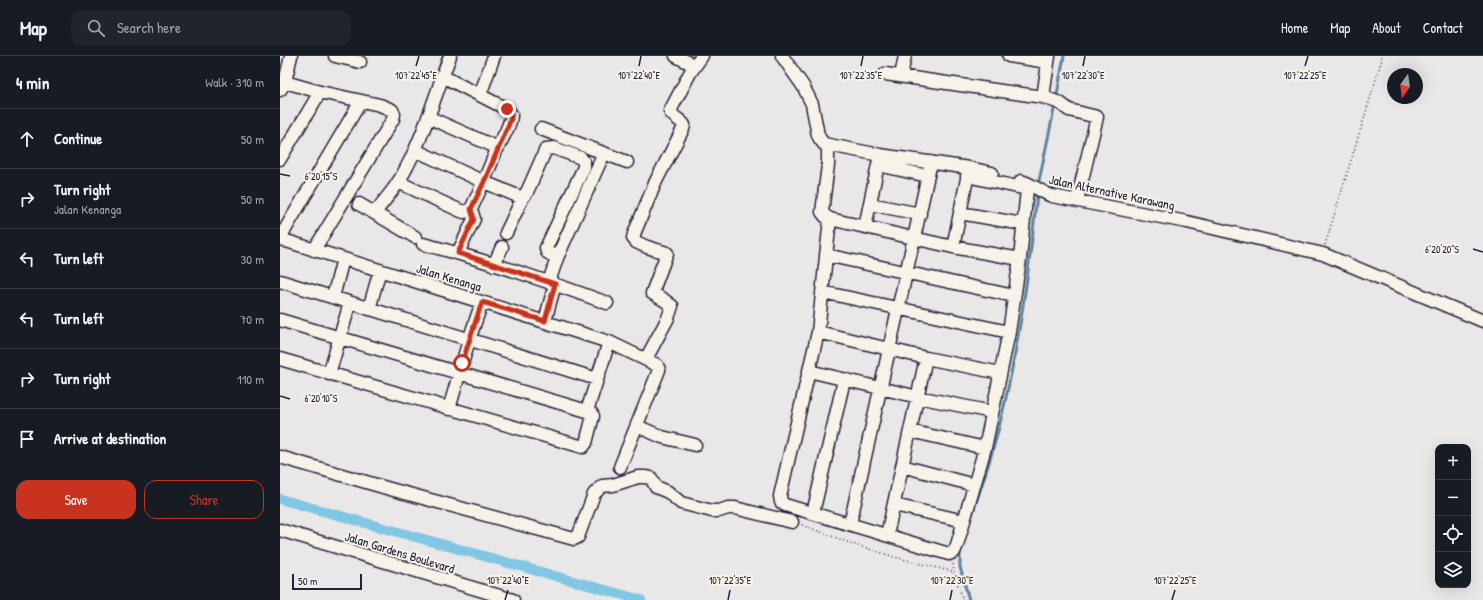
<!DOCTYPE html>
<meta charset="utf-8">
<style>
:root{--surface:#171b24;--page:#20242c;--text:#f1f3f6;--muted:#9ea1a6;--line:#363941;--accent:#c8321e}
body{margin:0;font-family:"Patrick Hand",sans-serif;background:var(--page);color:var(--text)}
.controls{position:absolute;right:12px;bottom:12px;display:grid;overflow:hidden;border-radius:8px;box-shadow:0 4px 16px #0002}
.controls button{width:36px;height:36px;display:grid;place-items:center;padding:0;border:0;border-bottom:1px solid var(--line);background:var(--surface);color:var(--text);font:20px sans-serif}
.compass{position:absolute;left:1107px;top:12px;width:36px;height:36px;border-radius:50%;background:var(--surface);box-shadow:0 4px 16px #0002;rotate:194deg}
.scale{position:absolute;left:12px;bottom:10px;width:70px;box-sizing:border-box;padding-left:4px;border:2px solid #22223b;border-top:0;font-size:11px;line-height:14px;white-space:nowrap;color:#22223b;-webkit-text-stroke:3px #f7f3e8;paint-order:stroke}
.stop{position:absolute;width:12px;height:12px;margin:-9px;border:3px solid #c8321e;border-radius:50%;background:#fff}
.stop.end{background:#c8321e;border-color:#fff;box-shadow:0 1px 4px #0008}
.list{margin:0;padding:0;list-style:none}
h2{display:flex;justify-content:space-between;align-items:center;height:52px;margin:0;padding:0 16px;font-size:17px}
h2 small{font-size:13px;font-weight:400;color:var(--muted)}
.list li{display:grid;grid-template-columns:26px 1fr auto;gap:12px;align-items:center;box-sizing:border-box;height:60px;padding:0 16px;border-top:1px solid var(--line)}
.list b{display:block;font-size:15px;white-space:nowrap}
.list p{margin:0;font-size:13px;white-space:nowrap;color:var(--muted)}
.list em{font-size:13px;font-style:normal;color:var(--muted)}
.actions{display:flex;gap:8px;padding:12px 16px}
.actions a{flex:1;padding:9px 0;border:1px solid var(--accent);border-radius:12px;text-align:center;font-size:14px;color:var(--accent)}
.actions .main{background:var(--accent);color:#fff}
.icon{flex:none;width:22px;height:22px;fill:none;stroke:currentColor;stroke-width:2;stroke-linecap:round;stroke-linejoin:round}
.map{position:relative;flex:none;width:1203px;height:544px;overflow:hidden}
header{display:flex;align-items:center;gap:24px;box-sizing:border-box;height:56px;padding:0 20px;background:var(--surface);border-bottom:1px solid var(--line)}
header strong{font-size:19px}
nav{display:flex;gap:22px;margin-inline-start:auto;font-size:14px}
.search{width:280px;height:36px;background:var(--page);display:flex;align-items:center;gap:10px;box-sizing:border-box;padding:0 14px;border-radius:12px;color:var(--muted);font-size:15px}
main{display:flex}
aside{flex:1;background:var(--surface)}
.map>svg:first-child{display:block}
</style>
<header>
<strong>Map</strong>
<div class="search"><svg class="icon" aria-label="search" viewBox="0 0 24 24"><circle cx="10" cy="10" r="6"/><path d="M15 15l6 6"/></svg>Search here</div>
<nav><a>Home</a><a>Map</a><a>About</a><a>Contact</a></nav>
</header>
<main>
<aside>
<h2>4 min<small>Walk · 310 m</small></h2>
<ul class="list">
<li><svg class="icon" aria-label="ahead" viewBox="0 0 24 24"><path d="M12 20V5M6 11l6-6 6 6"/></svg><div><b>Continue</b></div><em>50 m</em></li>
<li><svg class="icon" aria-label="right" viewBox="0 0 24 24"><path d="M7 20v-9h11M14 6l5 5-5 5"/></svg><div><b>Turn right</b><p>Jalan Kenanga</p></div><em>50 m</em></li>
<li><svg class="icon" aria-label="left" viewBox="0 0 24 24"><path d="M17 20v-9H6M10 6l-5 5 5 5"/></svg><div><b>Turn left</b></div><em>30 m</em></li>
<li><svg class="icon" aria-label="left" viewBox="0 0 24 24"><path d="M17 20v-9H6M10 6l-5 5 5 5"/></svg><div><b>Turn left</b></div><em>70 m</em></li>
<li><svg class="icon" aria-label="right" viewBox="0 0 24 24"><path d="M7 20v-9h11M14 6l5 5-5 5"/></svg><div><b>Turn right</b></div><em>110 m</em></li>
<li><svg class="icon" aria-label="arrive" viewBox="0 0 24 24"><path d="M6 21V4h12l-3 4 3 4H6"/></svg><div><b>Arrive at destination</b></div></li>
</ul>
<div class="actions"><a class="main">Save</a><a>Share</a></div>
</aside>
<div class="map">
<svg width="1203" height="544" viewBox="0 0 1203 544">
<rect width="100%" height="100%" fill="#eae7e8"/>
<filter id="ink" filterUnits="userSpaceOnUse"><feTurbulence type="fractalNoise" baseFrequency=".025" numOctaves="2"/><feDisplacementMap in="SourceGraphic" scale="8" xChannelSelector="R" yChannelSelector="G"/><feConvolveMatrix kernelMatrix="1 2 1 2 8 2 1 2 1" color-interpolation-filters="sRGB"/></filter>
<g filter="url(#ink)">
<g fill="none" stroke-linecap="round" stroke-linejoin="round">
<path stroke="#5b849f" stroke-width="3" d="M776,44L784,0
M759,125L775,49
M692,459C701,431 711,403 718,375C738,297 749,217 757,138
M680,494V511L689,544"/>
<path stroke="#81c6e2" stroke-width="10" d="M0,443L361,544"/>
<defs>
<path id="minor" d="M55,0L80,6
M396,0L415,10
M502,0L523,30L532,48L538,79L540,83L544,88L600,99L689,112L712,117
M729,0L768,6
M605,18L763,41L780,47L789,54L817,61L797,145
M621,20L625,0
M5,26L40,36L100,49L112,54L114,58L113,63L34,194
M0,34L5,26L11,0
M200,39L214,0
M763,41L769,0
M148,61L218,92
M261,73L347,106
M548,89V109L542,156L545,160L550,163L538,276L500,440L501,446L505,449L669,498L674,496L677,489L705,392L729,276L740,203L747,133L687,120
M135,94L204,126L240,141H243L247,136L266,93L274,92L301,102L304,106V111L266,192L267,196L277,202
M0,103L40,36
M598,109L648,120
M741,125C752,128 761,136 772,140L907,166L1043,198L1203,265
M118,126L181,155L184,156L191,153C201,133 209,113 217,93C222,82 231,70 231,58L227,53L162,20
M79,148L135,181
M590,148L640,158
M95,157C102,147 112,136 119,125C142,87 154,42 170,0
M680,157L743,168
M550,163L673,191L740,203
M585,171L600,99
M226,177L243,141
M0,182L81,45
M0,183L329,286L377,309L379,314L340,411
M143,188C206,204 267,225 327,247
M673,191L689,113
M178,197L194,163L191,153
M546,199L734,240
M214,209L222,191
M0,225L317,323
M269,226L277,202L324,97
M542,236L729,276
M53,241L63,203
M89,253L100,214
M0,264L307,355
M265,265L275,228
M538,276L646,302L720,317
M0,303L303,391L306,387L313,360L312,358L307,355L329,286
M366,303L388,262L392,250L384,244L372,237L387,197L367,191L356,186L353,182L354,178L376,125L403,73L404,69C400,63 392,61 390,55L410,17L422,0
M529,315L638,341L712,356
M49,318L70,247
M169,353L189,284L202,246
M357,370L382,381L415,389
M630,375L705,392
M0,401L110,433L294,483L298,481L314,438L322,430L333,429L358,421H365L371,422L376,431L388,436L401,447L432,455H439L448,452H455L512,466
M622,410L694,429
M614,449L684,465
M533,457L564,324
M570,468L651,106
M0,474L233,544
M607,479L646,302"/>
</defs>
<use href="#minor" stroke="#22223b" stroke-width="15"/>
<path stroke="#22223b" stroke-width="1.5" stroke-dasharray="1 3" stroke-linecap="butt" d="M1045,189L1097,20L1102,3L1100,0
M522,469L573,488L618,502L674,516L683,544
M673,508L674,516"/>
<use href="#minor" stroke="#f7f3e8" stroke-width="12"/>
</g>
</g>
<g fill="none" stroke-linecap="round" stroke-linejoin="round" filter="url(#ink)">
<path stroke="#c8321e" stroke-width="5" d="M182,307L202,246L265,265L275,228L178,197L194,163L191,153L204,126L231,63V56L227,53"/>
</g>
<path fill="none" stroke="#22223b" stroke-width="1.5" d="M136,10L139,0M359,10L361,0M581,10L583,0M803,10L805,0M1025,10L1028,0M0,118L10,120M1193,193L1203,196M0,340L10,343M225,544L228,534M448,544L450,534M670,544L672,534M892,544L895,534"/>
<g text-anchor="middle" stroke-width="4" stroke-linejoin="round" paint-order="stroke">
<g font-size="13" fill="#22223b" stroke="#f7f3e8">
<text transform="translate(832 136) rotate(12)" y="5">Jalan Alternative Karawang</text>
<text transform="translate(169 221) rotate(17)" y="5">Jalan Kenanga</text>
<text transform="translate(120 496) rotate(17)" y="5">Jalan Gardens Boulevard</text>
</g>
</g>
<g font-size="10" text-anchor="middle" fill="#22223b" stroke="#f7f3e8" stroke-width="4" stroke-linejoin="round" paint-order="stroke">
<text x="136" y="23">107°22'45"E</text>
<text x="359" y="23">107°22'40"E</text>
<text x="581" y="23">107°22'35"E</text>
<text x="803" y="23">107°22'30"E</text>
<text x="1025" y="23">107°22'25"E</text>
<text x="41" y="124">6°20'15"S</text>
<text x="1162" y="197">6°20'20"S</text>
<text x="41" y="346">6°20'10"S</text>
<text x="228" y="528">107°22'40"E</text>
<text x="450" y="528">107°22'35"E</text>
<text x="672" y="528">107°22'30"E</text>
<text x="895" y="528">107°22'25"E</text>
</g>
</svg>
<div class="controls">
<button>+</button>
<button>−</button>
<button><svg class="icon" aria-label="locate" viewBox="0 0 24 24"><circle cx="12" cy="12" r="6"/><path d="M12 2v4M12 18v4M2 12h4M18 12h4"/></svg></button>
<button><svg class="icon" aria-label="layers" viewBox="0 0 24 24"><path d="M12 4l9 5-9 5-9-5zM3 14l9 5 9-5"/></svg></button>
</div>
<svg class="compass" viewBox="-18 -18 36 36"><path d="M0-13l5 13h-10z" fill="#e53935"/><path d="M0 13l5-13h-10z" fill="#9ea1a6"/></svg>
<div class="scale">50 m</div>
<div class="stop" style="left:182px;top:307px"></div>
<div class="stop end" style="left:227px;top:53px"></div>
</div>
</main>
